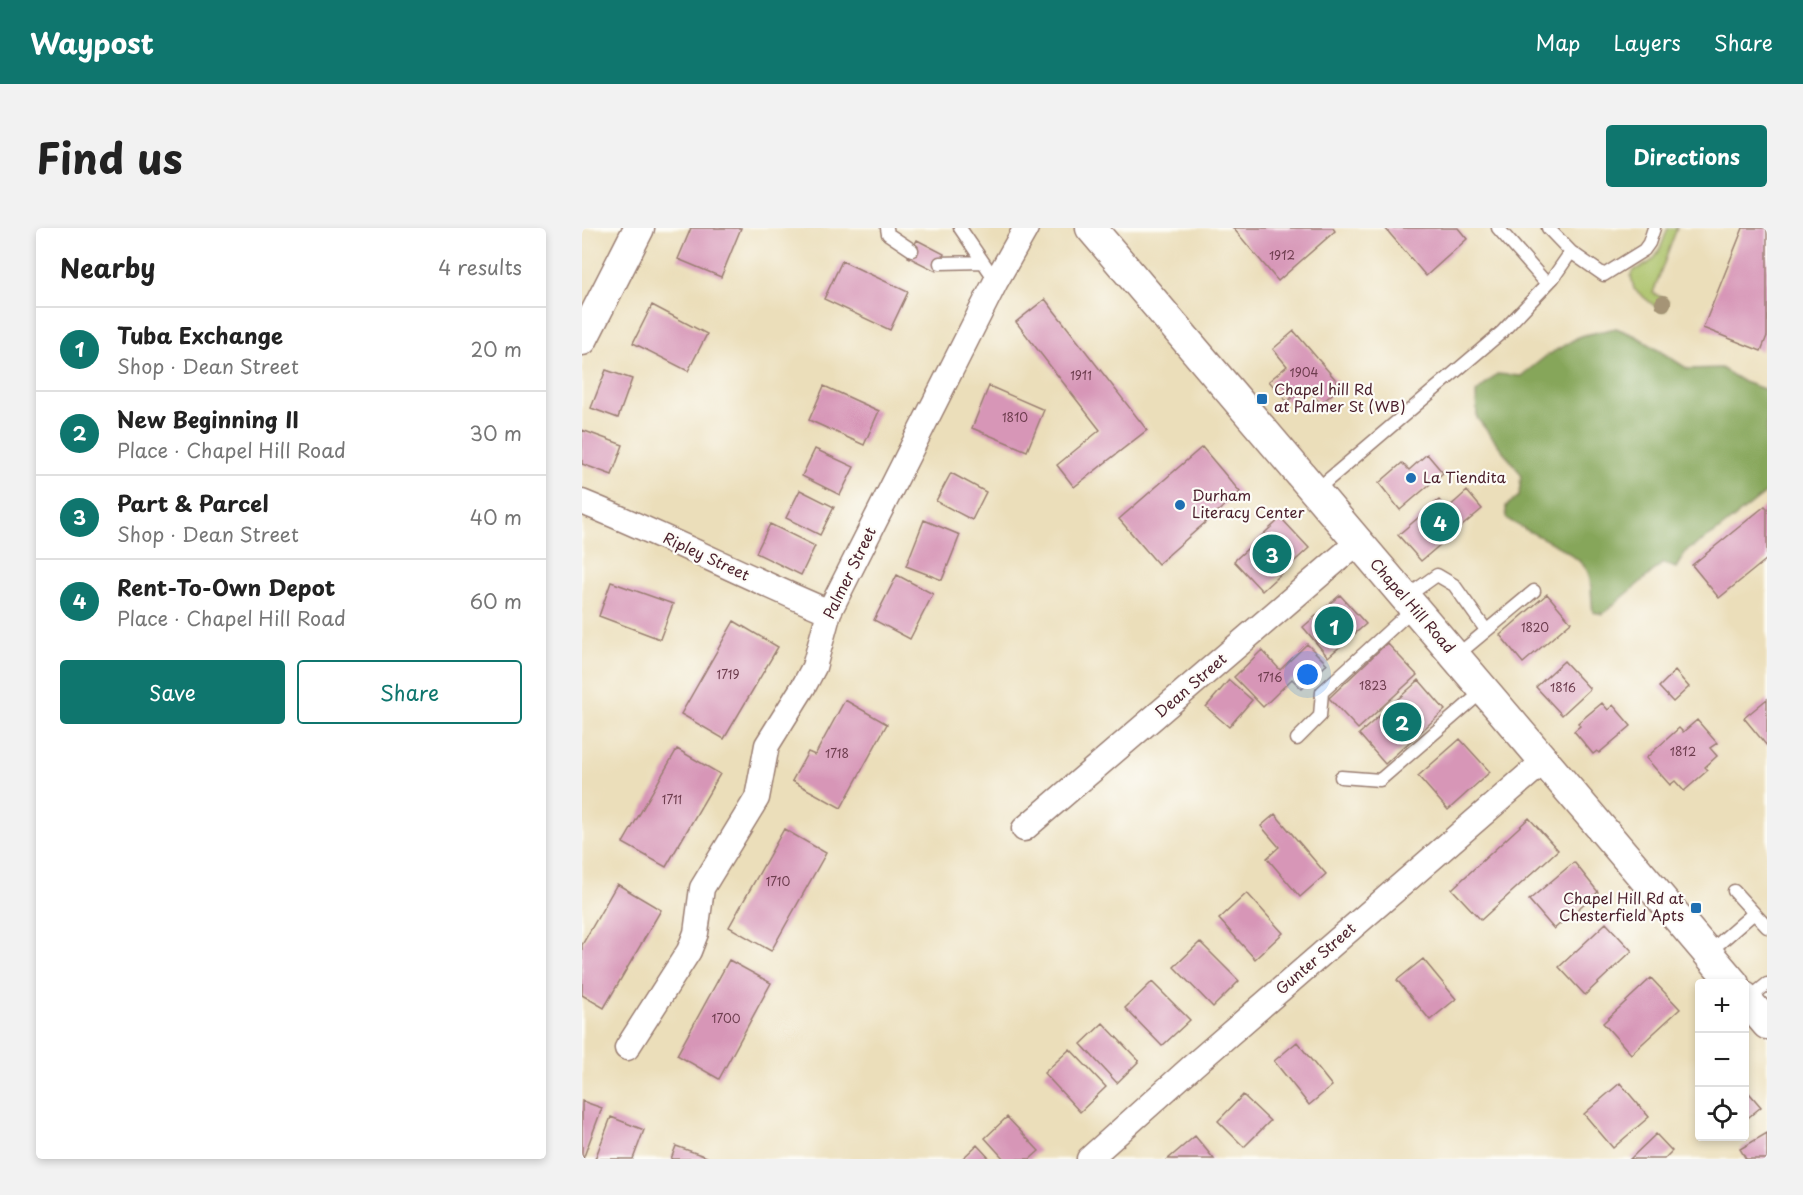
<!DOCTYPE html>
<meta charset="utf-8">
<style>
:root{--surface:#fff;--page:#f2f2f2;--text:#222;--muted:#767676;--line:#e0e0e0;--accent:#0f766e}
body{margin:0;font-family:"Playpen Sans",sans-serif;background:var(--page);color:var(--text)}
.controls{position:absolute;right:18px;bottom:18px;display:grid;overflow:hidden;border-radius:6px;box-shadow:0 3px 9px #0003}
.controls button{width:54px;height:54px;display:grid;place-items:center;padding:0;border:0;border-bottom:2px solid var(--line);background:var(--surface);color:var(--text);font:30px sans-serif}
.you{position:absolute;left:726px;top:447px;width:21px;height:21px;margin:-15px;border:4px solid #fff;border-radius:50%;background:#1a73e8;box-shadow:0 0 0 9px #1a73e833}
.badge{display:grid;place-items:center;width:39px;height:39px;border-radius:50%;background:var(--accent);color:#fff;font-size:20px;font-weight:700}
.pin{position:absolute;translate:-50% -50%;border:3px solid #fff;box-shadow:0 2px 6px #0006}
.list{margin:0;padding:0;list-style:none}
h2{display:flex;justify-content:space-between;align-items:center;height:78px;margin:0;padding:0 24px;font-size:26px}
h2 small{font-size:20px;font-weight:400;color:var(--muted)}
.list li{display:grid;grid-template-columns:39px 1fr auto;gap:18px;align-items:center;box-sizing:border-box;height:84px;padding:0 24px;border-top:2px solid var(--line)}
.list b{display:block;font-size:22px;white-space:nowrap}
.list p{margin:0;font-size:20px;white-space:nowrap;color:var(--muted)}
.list em{font-size:20px;font-style:normal;color:var(--muted)}
.actions{display:flex;gap:12px;padding:18px 24px}
.actions a{flex:1;padding:14px 0;border:2px solid var(--accent);border-radius:6px;text-align:center;font-size:21px;color:var(--accent)}
.actions .main{background:var(--accent);color:#fff}
.icon{flex:none;width:33px;height:33px;fill:none;stroke:currentColor;stroke-width:2;stroke-linecap:round;stroke-linejoin:round}
.map{position:relative;flex:none;width:1185px;height:931px;overflow:hidden;border-radius:6px}
header{display:flex;align-items:center;gap:36px;box-sizing:border-box;height:84px;padding:0 30px;background:var(--accent);color:#fff}
header strong{font-size:28px}
nav{display:flex;gap:33px;margin-inline-start:auto;font-size:21px}
.intro{display:flex;align-items:center;justify-content:space-between;box-sizing:border-box;height:144px;padding:0 36px}
h1{margin:0;font-size:42px}
.button{padding:15px 27px;border-radius:6px;background:var(--accent);color:#fff;font-size:21px;font-weight:700}
main{display:flex;gap:36px;padding:0 36px}
aside{flex:1;background:var(--surface);border-radius:6px;box-shadow:0 3px 9px #0003}
.map>svg:first-child{display:block}
</style>
<header>
<strong>Waypost</strong>
<nav><a>Map</a><a>Layers</a><a>Share</a></nav>
</header>
<div class="intro"><h1>Find us</h1><a class="button">Directions</a></div>
<main>
<aside>
<h2>Nearby<small>4 results</small></h2>
<ul class="list">
<li><span class="badge">1</span><div><b>Tuba Exchange</b><p>Shop · Dean Street</p></div><em>20 m</em></li>
<li><span class="badge">2</span><div><b>New Beginning II</b><p>Place · Chapel Hill Road</p></div><em>30 m</em></li>
<li><span class="badge">3</span><div><b>Part &amp; Parcel</b><p>Shop · Dean Street</p></div><em>40 m</em></li>
<li><span class="badge">4</span><div><b>Rent-To-Own Depot</b><p>Place · Chapel Hill Road</p></div><em>60 m</em></li>
</ul>
<div class="actions"><a class="main">Save</a><a>Share</a></div>
</aside>
<div class="map">
<svg width="1185" height="931" viewBox="0 0 1185 931">
<rect width="100%" height="100%" fill="#fdfcf7"/>
<filter id="ink" filterUnits="userSpaceOnUse"><feTurbulence type="fractalNoise" baseFrequency=".0167" numOctaves="2"/><feDisplacementMap in="SourceGraphic" scale="12" xChannelSelector="R" yChannelSelector="G"/><feConvolveMatrix kernelMatrix="1 2 1 2 8 2 1 2 1" color-interpolation-filters="sRGB"/></filter>
<filter id="wash" filterUnits="userSpaceOnUse"><feTurbulence type="fractalNoise" baseFrequency=".008" numOctaves="4" result="noise"/><feDisplacementMap in="SourceGraphic" scale="24" xChannelSelector="R" yChannelSelector="G"/><feGaussianBlur stdDeviation="1.35" result="paint"/><feColorMatrix in="noise" values="0 0 0 0 0 0 0 0 0 0 0 0 0 0 0 0 0 1.4 0 .05"/><feComposite in="paint" operator="in"/></filter>
<g filter="url(#wash)">
<rect width="100%" height="100%" fill="#ebdeba"/>
<path fill="#a9c065" stroke="#7a7048" stroke-width="1.5" d="M1086,0H1095L1071,65L1086,73L1084,82L1080,84L1052,61L1049,48L1052,42C1077,34 1077,23 1086,0Z"/>
<path fill="#86a65a" stroke="#686242" stroke-width="1.5" d="M1034,100L1054,108L1106,141L1139,140L1162,154L1185,162V264L1133,305L1104,323L1094,340L1081,335L1021,386L1011,384C1009,372 1010,358 1007,347C1001,324 944,305 924,290V278L937,268L939,246L895,190L894,165L915,146L939,148L964,128L998,108Z"/>
<g id="blocks">
<path fill="#d796b7" d="M109,0H159L139,49L96,31Z
M651,0H751L753,3L696,53Z
M803,0H876L885,11L844,48Z
M1161,0H1185V108L1179,123L1121,100Z
M335,12L362,26L354,43L326,29Z
M260,33L326,64L308,102L242,71Z
M463,71L565,202L492,259L475,237L518,202L434,94Z
M70,77L125,106L106,143L51,115Z
M712,103L759,158L739,176L723,158L705,174L687,153L705,138L691,121Z
M24,142L50,151L36,190L9,180Z
M242,158L297,183L282,217L227,192Z
M407,158L462,182L445,223L390,200Z
M0,202L41,217L30,247L0,236Z
M620,219L658,264L576,336L537,291Z
M233,221L272,239L258,267L220,248Z
M845,226L861,245L818,282L797,255L820,235L827,242Z
M369,245L404,264L390,292L354,273Z
M218,262L252,279L238,307L204,290Z
M885,263L900,281L839,333L816,307L857,272L865,281Z
M1183,278L1185,280V331L1137,370L1110,337Z
M699,290L727,320L680,363L652,333Z
M342,292L378,307L360,352L324,338Z
M188,296L233,318L219,347L174,325Z
M315,347L351,366L328,411L292,392Z
M29,354L91,376L78,411L17,388Z
M965,366L989,394L941,435L918,407Z
M758,367L784,396L746,429L721,399Z
M152,393L196,419L142,511L99,486Z
M805,415L835,447L776,501L747,470Z
M725,416L745,436L720,461L710,451L681,479L652,449L680,422L698,442Z
M982,433L1008,461L980,487L954,459Z
M1093,443L1107,459L1091,474L1077,459Z
M647,452L670,472L647,499L624,479Z
M837,452L863,482L803,536L777,506Z
M1185,471V518L1162,490Z
M263,472L305,496L259,580L210,553L226,524L233,527Z
M1020,475L1026,482L1031,477L1049,498L1017,525L1015,523L1011,526L992,503L998,498L996,495Z
M1115,492L1135,515L1128,520L1135,528L1123,539L1126,542L1102,563L1093,553L1088,557L1064,530L1097,500L1101,504Z
M878,511L908,544L866,582L836,548Z
M95,521L138,546L84,639L41,615Z
M693,586L744,646L718,669L685,630L697,619L679,598Z
M947,590L976,622L899,692L870,661Z
M202,601L244,625L189,723L147,699Z
M992,634L1016,664L972,701L947,672Z
M35,656L79,682L22,780L0,767V717Z
M665,665L701,705L673,731L637,691Z
M1024,695L1050,723L1003,767L977,739Z
M618,714L657,753L631,779L592,739Z
M841,731L874,771L848,792L815,752Z
M147,732L189,755L137,851L95,827Z
M1069,750L1098,781L1049,826L1021,795Z
M570,754L608,792L580,818L543,780Z
M521,795L557,833L535,855L499,816Z
M715,814L750,858L727,877L692,833Z
M488,821L524,859L498,884L462,845Z
M1038,855L1067,889L1031,920L1002,886Z
M1162,859L1179,879L1162,893Z
M661,867L688,893L662,919L636,893Z
M0,873L20,880L1,931H0Z
M29,889L62,902L51,931H13Z
M425,889L457,923L448,931H422L403,910Z
M1185,905V931H1164L1158,921Z
M1074,906L1090,923L1082,931H1048Z
M613,908L632,931H586Z
M395,917L408,931H380Z
M94,918L125,929V931H89Z"/>
</g>
</g>
<g filter="url(#ink)">
<use href="#blocks" fill-opacity="0" stroke="#9a7e72" stroke-width="1.5"/>
<g fill="none" stroke-linecap="round" stroke-linejoin="round">
<defs>
<path id="service" d="M305,0L306,6L330,22
M378,0L414,53
M916,0L965,56
M966,0L989,24L1022,47L1062,22L1067,15L1072,0
M358,35L401,34
M733,263L920,104L971,50L989,24
M824,369L855,347L872,357L904,402
M874,428L952,363
M715,511L738,488L740,464L832,380
M759,549L798,552L902,462
M1152,663L1172,685
M1126,725L1172,685L1185,699
M1165,772L1185,756"/>
<path id="minor" d="M0,274C84,308 164,349 247,384
M442,601L776,314
M45,820L107,723L114,705L120,660L175,570L185,517L223,456L232,439L247,384L414,53L444,0
M507,931L613,836L962,533"/>
<path id="tertiary" d="M509,0L1152,756
M0,112L57,0
M1162,769L1185,796"/>
</defs>
<use href="#service" stroke="#9a7e72" stroke-width="15"/>
<use href="#minor" stroke="#9a7e72" stroke-width="27"/>
<use href="#tertiary" stroke="#9a7e72" stroke-width="33"/>
<use href="#service" stroke="#fff" stroke-width="12"/>
<use href="#minor" stroke="#fff" stroke-width="24"/>
<use href="#tertiary" stroke="#fff" stroke-width="30"/>
</g>
<circle fill="#a59476" cx="1081" cy="75" r="8"/>
</g>
<g fill="#1f6fb2" stroke="#fdfcf7" stroke-width="2">
<rect x="674" y="165" width="12" height="12" rx="3"/>
<circle cx="829" cy="250" r="6"/>
<circle cx="598" cy="277" r="6"/>
<rect x="1108" y="674" width="12" height="12" rx="3"/>
</g>
<g text-anchor="middle" stroke-width="4.5" stroke-linejoin="round" paint-order="stroke">
<g font-size="12" fill="#6d3d4e">
<text x="700" y="32">1912</text>
<text x="722" y="149">1904</text>
<text x="499" y="152">1911</text>
<text x="433" y="194">1810</text>
<text x="953" y="404">1820</text>
<text x="146" y="451">1719</text>
<text x="688" y="454">1716</text>
<text x="791" y="462">1823</text>
<text x="981" y="464">1816</text>
<text x="1101" y="528">1812</text>
<text x="255" y="530">1718</text>
<text x="90" y="576">1711</text>
<text x="196" y="658">1710</text>
<text x="144" y="795">1700</text>
</g>
<g font-size="15" fill="#4a1f2b" stroke="#fdfcf7" text-anchor="start">
<text x="692" y="167">Chapel hill Rd<tspan x="692" dy="17">at Palmer St (WB)</tspan></text>
<text x="841" y="255">La Tiendita</text>
<text x="610" y="273">Durham<tspan x="610" dy="17">Literacy Center</tspan></text>
<text x="1102" y="676" text-anchor="end">Chapel Hill Rd at<tspan x="1102" dy="17">Chesterfield Apts</tspan></text>
</g>
<g font-size="15" fill="#4a1f2b" stroke="#fdfcf7">
<text transform="translate(124 329) rotate(25)" y="5">Ripley Street</text>
<text transform="translate(268 345) rotate(-64)" y="5">Palmer Street</text>
<text transform="translate(830 378) rotate(49)" y="5">Chapel Hill Road</text>
<text transform="translate(609 458) rotate(-41)" y="5">Dean Street</text>
<text transform="translate(734 731) rotate(-41)" y="5">Gunter Street</text>
</g>
</g>
</svg>
<div class="controls">
<button>+</button>
<button>−</button>
<button><svg class="icon" aria-label="locate" viewBox="0 0 24 24"><circle cx="12" cy="12" r="6"/><path d="M12 2v4M12 18v4M2 12h4M18 12h4"/></svg></button>
</div>
<div class="you"></div>
<div class="pin badge" style="left:752px;top:398px">1</div>
<div class="pin badge" style="left:820px;top:494px">2</div>
<div class="pin badge" style="left:690px;top:326px">3</div>
<div class="pin badge" style="left:858px;top:294px">4</div>
</div>
</main>
